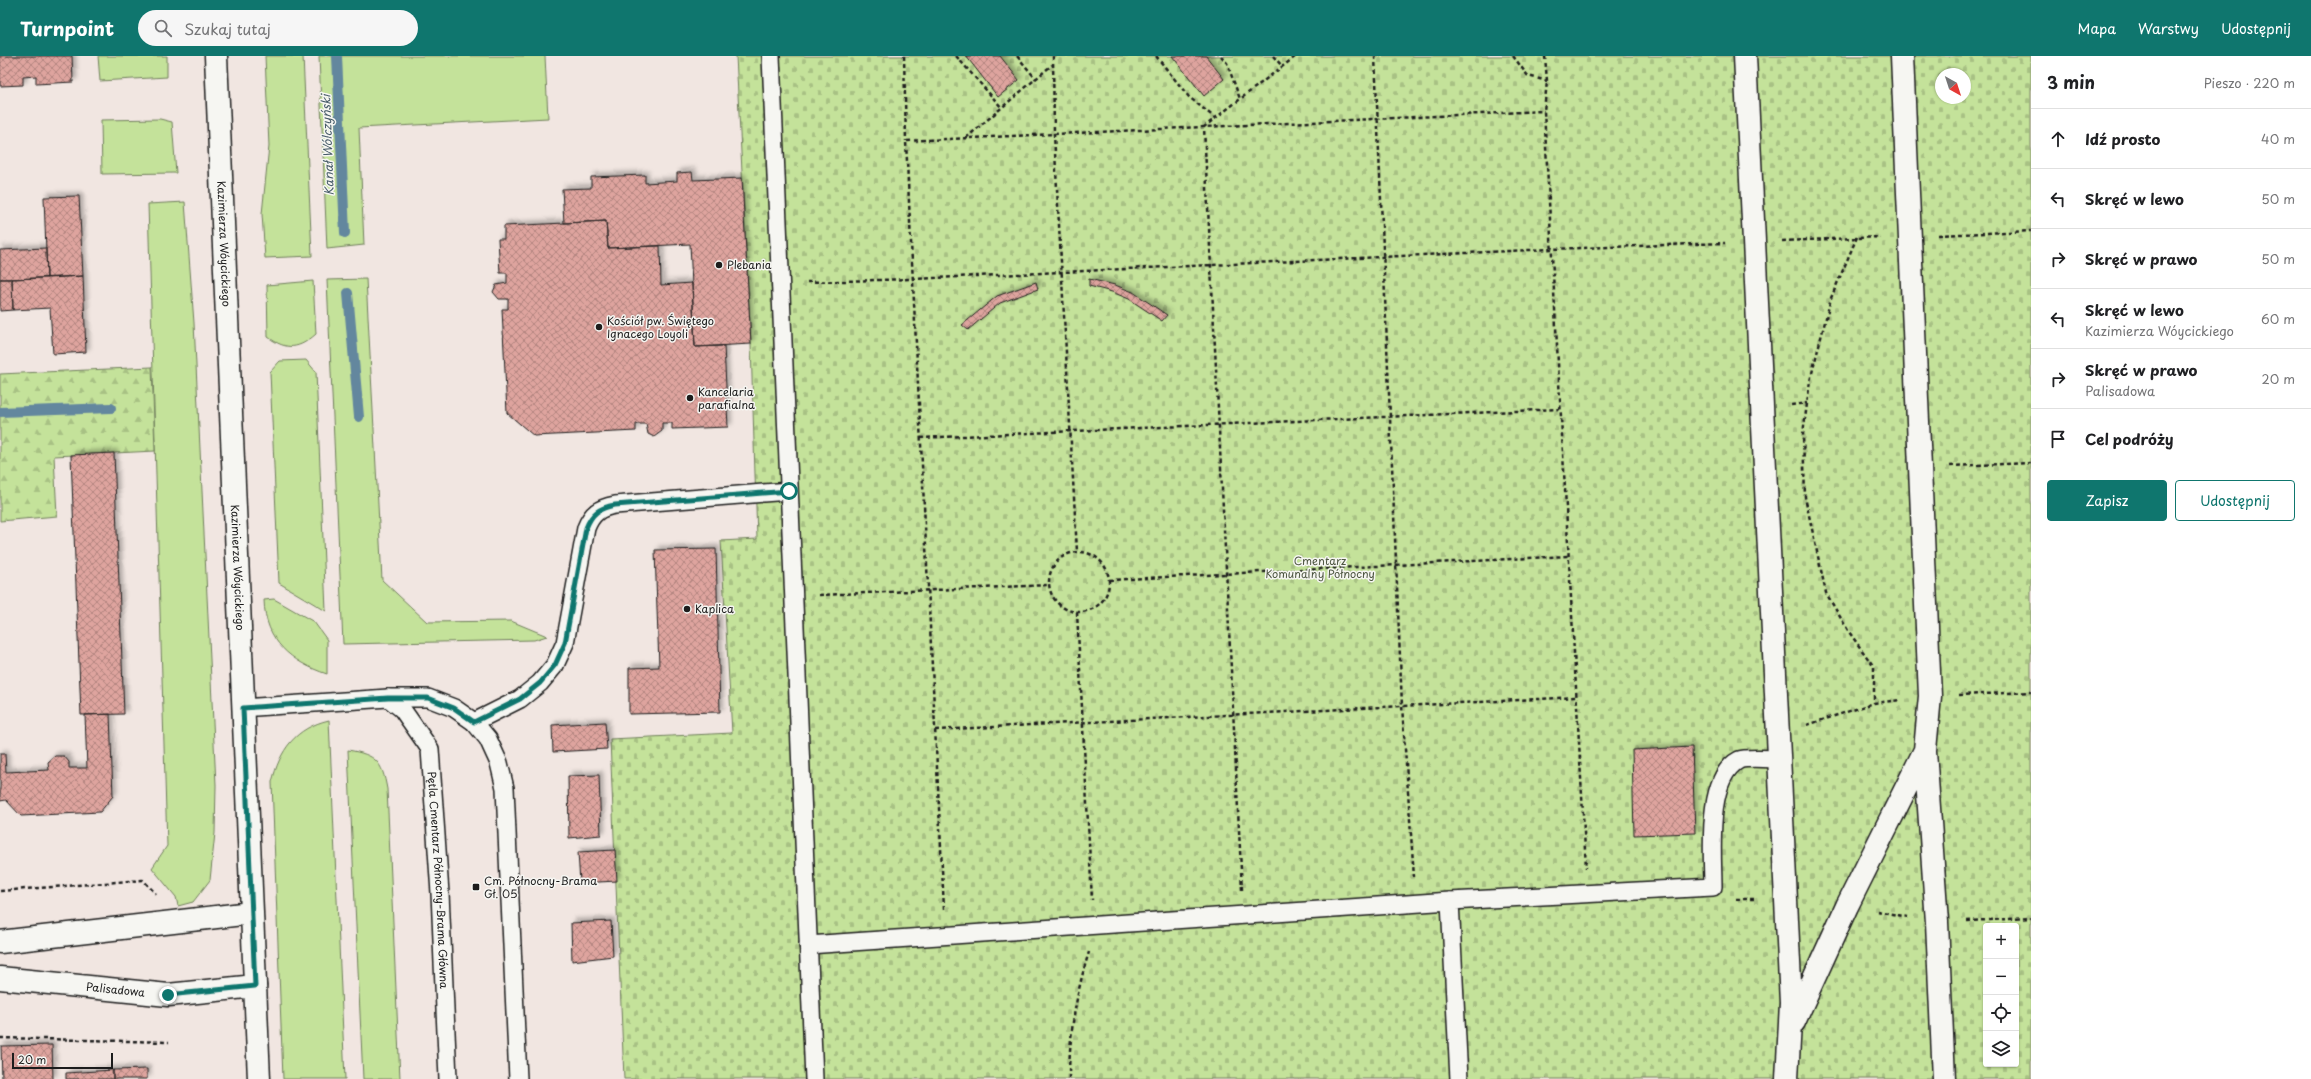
<!DOCTYPE html>
<html lang="pl">
<meta charset="utf-8">
<style>
:root{--surface:#fff;--page:#f6f6f6;--text:#202124;--muted:#757577;--line:#e0e0e0;--accent:#0f766e}
body{margin:0;font-family:"Playpen Sans",sans-serif;background:var(--page);color:var(--text)}
.controls{position:absolute;right:12px;bottom:12px;display:grid;overflow:hidden;border-radius:4px;box-shadow:0 1px 3px #0004}
.controls button{width:36px;height:36px;display:grid;place-items:center;padding:0;border:0;border-bottom:1px solid var(--line);background:var(--surface);color:var(--text);font:20px sans-serif}
.compass{position:absolute;left:1935px;top:12px;width:36px;height:36px;border-radius:50%;background:var(--surface);box-shadow:0 1px 3px #0004;rotate:141deg}
.scale{position:absolute;left:12px;bottom:10px;width:101px;box-sizing:border-box;padding-left:4px;border:2px solid #1c1c1c;border-top:0;font-size:11px;line-height:14px;white-space:nowrap;color:#1c1c1c;-webkit-text-stroke:3px #f6f6f2;paint-order:stroke}
.stop{position:absolute;width:12px;height:12px;margin:-9px;border:3px solid #0f766e;border-radius:50%;background:#fff}
.stop.end{background:#0f766e;border-color:#fff;box-shadow:0 1px 4px #0008}
.list{margin:0;padding:0;list-style:none}
h2{display:flex;justify-content:space-between;align-items:center;height:52px;margin:0;padding:0 16px;font-size:17px}
h2 small{font-size:13px;font-weight:400;color:var(--muted)}
.list li{display:grid;grid-template-columns:26px 1fr auto;gap:12px;align-items:center;box-sizing:border-box;height:60px;padding:0 16px;border-top:1px solid var(--line)}
.list b{display:block;font-size:15px;white-space:nowrap}
.list p{margin:0;font-size:13px;white-space:nowrap;color:var(--muted)}
.list em{font-size:13px;font-style:normal;color:var(--muted)}
.actions{display:flex;gap:8px;padding:12px 16px}
.actions a{flex:1;padding:9px 0;border:1px solid var(--accent);border-radius:4px;text-align:center;font-size:14px;color:var(--accent)}
.actions .main{background:var(--accent);color:#fff}
.icon{flex:none;width:22px;height:22px;fill:none;stroke:currentColor;stroke-width:2;stroke-linecap:round;stroke-linejoin:round}
.map{position:relative;flex:none;width:2031px;height:1023px;overflow:hidden}
header{display:flex;align-items:center;gap:24px;box-sizing:border-box;height:56px;padding:0 20px;background:var(--accent);color:#fff}
header strong{font-size:19px}
nav{display:flex;gap:22px;margin-inline-start:auto;font-size:14px}
.search{width:280px;height:36px;background:var(--page);display:flex;align-items:center;gap:10px;box-sizing:border-box;padding:0 14px;border-radius:22px;color:var(--muted);font-size:15px}
main{display:flex}
aside{flex:1;background:var(--surface)}
.map>svg:first-child{display:block}
</style>
<header>
<strong>Turnpoint</strong>
<div class="search"><svg class="icon" aria-label="search" viewBox="0 0 24 24"><circle cx="10" cy="10" r="6"/><path d="M15 15l6 6"/></svg>Szukaj tutaj</div>
<nav><a>Mapa</a><a>Warstwy</a><a>Udostępnij</a></nav>
</header>
<main>
<div class="map">
<svg width="2031" height="1023" viewBox="0 0 2031 1023">
<defs>
<pattern id="forest-firs" width="22" height="20" patternUnits="userSpaceOnUse"><rect width="22" height="20" fill="#c4e29a"/><path d="M5 1l3.5 6h-7zM16 11l3.5 6h-7z" fill="#a8c184"/></pattern>
<pattern id="cemetery-stones" width="16" height="16" patternUnits="userSpaceOnUse"><rect width="16" height="16" fill="#c4e29a"/><path d="M2 7V4a2 2 0 0 1 4 0v3zM10 15v-3a2 2 0 0 1 4 0v3z" fill="#a8c184"/></pattern>
<pattern id="building-cross-hatch" width="8" height="8" patternUnits="userSpaceOnUse"><rect width="8" height="8" fill="#dea49e"/><path d="M0 0l8 8M0 8l8-8" fill="none" stroke="#b38580"/></pattern>
<filter id="shadow"><feDropShadow dx="3.5" dy="-3.5" stdDeviation="2" flood-color="#0004"/></filter>
</defs>
<rect width="100%" height="100%" fill="#f1e6e1"/>
<filter id="ink" filterUnits="userSpaceOnUse"><feTurbulence type="fractalNoise" baseFrequency=".025" numOctaves="2"/><feDisplacementMap in="SourceGraphic" scale="8" xChannelSelector="R" yChannelSelector="G"/><feConvolveMatrix kernelMatrix="1 2 1 2 8 2 1 2 1" color-interpolation-filters="sRGB"/></filter>
<g filter="url(#ink)">
<path fill="#c4e29a" stroke="#707f5b" d="M98,0H167V21L100,25Z
M265,0H303L312,200L265,202L262,158L269,90Z
M319,0H545L548,62L359,72L364,189L327,193Z
M160,63L172,66L176,117L102,118L101,64Z
M185,146L194,267L216,729L215,777L210,824L193,846L178,850L176,841L152,812L167,790L148,148Z
M366,223L382,524L427,566L511,565L547,580L534,584L343,588L327,224Z
M313,225L316,278C299,293 287,295 268,281L267,229Z
M306,304L316,316L326,555L279,527L270,316L280,305Z
M274,543L314,566L327,584V618C291,606 265,585 264,544Z
M329,664L345,1023H283L272,726C280,694 295,672 329,664Z
M348,694C376,699 382,705 387,733L400,1023H363Z"/>
<path fill="url(#forest-firs)" stroke="#707f5b" d="M152,311L155,395L54,400L57,460L0,465V318Z"/>
<path fill="url(#cemetery-stones)" stroke="#707f5b" fill-rule="evenodd" d="M736,0H2031V1023H624L610,683L732,677L721,485L757,483L751,288ZM1941,18H1965V42H1941ZM1986,870H2016V1008H1986Z"/>
<g fill="none" stroke-linecap="round" stroke-linejoin="round">
<path stroke="#64879e" stroke-width="10" d="M337,0L345,177
M348,237L359,361
M0,356L111,352"/>
</g>
<path fill="url(#building-cross-hatch)" stroke="#1c1c1c" filter="url(#shadow)" d="M0,0H72L73,26L36,28V20L23,21V29L0,30Z
M966,0H1000L1019,24L998,41Z
M1172,0H1206L1224,23L1204,40Z
M692,116L693,124L742,122L751,288L695,291L690,188L608,192L606,165L564,167L562,133L591,132V121L645,119V127L677,125V117Z
M79,140L83,220L47,222L44,141Z
M606,165L608,192L660,190L661,229L692,227L695,291L724,290L728,371L672,373V367H662V375L654,381L648,378L646,368H636V375L534,380L507,357L502,253H508V243H499L493,236L496,229L507,227V217H500L498,183H504V170Z
M46,192L47,222L0,223V194Z
M83,220L86,296L53,298L50,252L13,254L12,223Z
M0,223H12L13,254L0,255Z
M1089,223L1115,229L1133,236L1167,259L1162,265L1129,243L1112,236L1089,230Z
M1036,226L1038,233L1000,247L968,274L962,269L997,240Z
M114,397L124,658L81,659L71,399Z
M716,493L720,656L629,658V612L659,611L655,494Z
M110,658L113,740L100,756L21,760L6,744L0,745V698H5L6,716L49,714L48,706L55,700H64L69,706V712H87L85,659Z
M605,666L607,693L553,696L552,669Z
M1692,691L1695,777L1634,779L1632,694Z
M599,719L601,779L569,782L568,720Z
M615,794L617,825L580,827L578,796Z
M611,865L613,900L572,905L571,867Z
M52,989L53,1023H2L1,990Z
M147,1013V1023H113V1014Z
M113,1014V1023H66V1017Z"/>
<g fill="none" stroke-linecap="round" stroke-linejoin="round">
<defs>
<g id="service">
<path d="M771,0L814,1023"/>
<path id="s1" d="M388,642L402,653L430,693L440,837L448,1023"/>
<path d="M243,652L388,642H428L454,652L474,666L488,683L499,707L505,732L518,1023"/>
<path d="M474,666L520,643L540,627L555,609L565,587L586,472C592,457 599,452 615,449L789,435"/>
<path d="M808,889L1450,845"/>
<path d="M1459,1023L1450,845L1713,831C1713,798 1705,722 1739,704C1746,701 1771,703 1779,703"/>
</g>
<path id="pedestrian" d="M1745,0L1791,947L1787,1023
M1925,695L1937,866L1944,1023
M1794,966L1847,850L1925,694L1930,640L1902,0"/>
<g id="tertiary">
<path id="s2" d="M216,0L259,1023"/>
<path d="M0,886L251,857"/>
<path id="s3" d="M0,922L168,939L255,930"/>
</g>
</defs>
<use href="#service" stroke="#1c1c1c" stroke-width="20"/>
<use href="#pedestrian" stroke="#1c1c1c" stroke-width="25"/>
<use href="#tertiary" stroke="#1c1c1c" stroke-width="25"/>
<path stroke="#1c1c1c" stroke-width="2.5" stroke-dasharray="4 3" stroke-linecap="butt" d="M904,0L906,85
M956,0L1002,52
M1017,0L1036,23
M1053,0L1054,78L1077,496
M1156,0L1189,41L1215,62
M1221,0L1227,7L1240,43
M1273,0L1282,10
M1375,0L1402,650L1414,821
M1513,0L1528,20L1547,25
M1545,0L1547,25L1544,55L1586,812
M966,82L1052,9
M1938,179L2031,175
M1857,181L1831,242L1810,325L1803,378L1805,441L1826,537L1849,576L1874,611V647
M1782,185L1881,181
M807,226L913,223L1551,193L1725,187
M1791,349L1807,347
M920,382L1560,353
M1950,410L2031,407
M1049 526a30 30 0 1 1 60 0a30 30 0 1 1-60 0Z
M1109,524L1568,500
M819,539L1049,529
M1077,556L1092,844
M1959,639L2031,636
M1807,669L1874,647L1900,644
M935,674L1577,641
M1242,834L1204,71L1296,0
M0,835L143,824L156,838
M1736,843H1757
M944,853L906,85L1544,55
M1877,855L1908,861
M1967,865L2031,862
M0,982L169,986
M1069,1023C1069,980 1076,937 1089,896"/>
<use href="#service" stroke="#f6f6f2" stroke-width="17"/>
<use href="#pedestrian" stroke="#f6f6f2" stroke-width="22"/>
<use href="#tertiary" stroke="#f6f6f2" stroke-width="22"/>
</g>
</g>
<g fill="none" stroke-linecap="round" stroke-linejoin="round" filter="url(#ink)">
<path stroke="#0f766e" stroke-width="5" d="M168,939L255,930L243,652L388,642H428L454,652L474,666L520,643L540,627L555,609L565,587L586,472C592,457 599,452 615,449L789,435"/>
</g>
<g fill="#1c1c1c" stroke="#f6f6f2" stroke-width="1.5">
<circle cx="719" cy="209" r="4"/>
<circle cx="599" cy="271" r="4"/>
<circle cx="690" cy="342" r="4"/>
<circle cx="687" cy="553" r="4"/>
<rect x="472" y="827" width="8" height="8" rx="2"/>
</g>
<g text-anchor="middle" stroke-width="3" stroke-linejoin="round" paint-order="stroke">
<g font-size="11" fill="#1c1c1c" stroke="#f6f6f2">
<text dy="4" stroke="none"><textPath href="#s2" startOffset="188">Kazimierza Wóycickiego</textPath></text>
<text dy="4" stroke="none"><textPath href="#s2" startOffset="512">Kazimierza Wóycickiego</textPath></text>
<text dy="4" stroke="none"><textPath href="#s1" startOffset="198">Pętla Cmentarz Północny-Brama Główna</textPath></text>
<text dy="4" stroke="none"><textPath href="#s3" startOffset="116">Palisadowa</textPath></text>
</g>
<g font-size="11" fill="#1c1c1c" stroke="#f6f6f2" text-anchor="start">
<text x="727" y="213">Plebania</text>
<text x="607" y="269">Kościół pw. Świętego<tspan x="607" dy="13">Ignacego Loyoli</tspan></text>
<text x="698" y="340">Kancelaria<tspan x="698" dy="13">parafialna</tspan></text>
<text x="695" y="557">Kaplica</text>
<text x="484" y="829">Cm. Północny-Brama<tspan x="484" dy="13">Gł. 05</tspan></text>
</g>
<g font-size="11" fill="#4e5742" stroke="#f6f6f2">
<text x="1320" y="509">Cmentarz<tspan x="1320" dy="13">Komunalny Północny</tspan></text>
</g>
<g font-size="12" font-style="italic" fill="#465b68" stroke="#f6f6f2">
<text transform="translate(328 89) rotate(-92)" y="4">Kanał Wólczyński</text>
</g>
</g>
</svg>
<div class="controls">
<button>+</button>
<button>−</button>
<button><svg class="icon" aria-label="locate" viewBox="0 0 24 24"><circle cx="12" cy="12" r="6"/><path d="M12 2v4M12 18v4M2 12h4M18 12h4"/></svg></button>
<button><svg class="icon" aria-label="layers" viewBox="0 0 24 24"><path d="M12 4l9 5-9 5-9-5zM3 14l9 5 9-5"/></svg></button>
</div>
<svg class="compass" viewBox="-18 -18 36 36"><path d="M0-13l5 13h-10z" fill="#e53935"/><path d="M0 13l5-13h-10z" fill="#757577"/></svg>
<div class="scale">20 m</div>
<div class="stop" style="left:789px;top:435px"></div>
<div class="stop end" style="left:168px;top:939px"></div>
</div>
<aside>
<h2>3 min<small>Pieszo · 220 m</small></h2>
<ul class="list">
<li><svg class="icon" aria-label="ahead" viewBox="0 0 24 24"><path d="M12 20V5M6 11l6-6 6 6"/></svg><div><b>Idź prosto</b></div><em>40 m</em></li>
<li><svg class="icon" aria-label="left" viewBox="0 0 24 24"><path d="M17 20v-9H6M10 6l-5 5 5 5"/></svg><div><b>Skręć w lewo</b></div><em>50 m</em></li>
<li><svg class="icon" aria-label="right" viewBox="0 0 24 24"><path d="M7 20v-9h11M14 6l5 5-5 5"/></svg><div><b>Skręć w prawo</b></div><em>50 m</em></li>
<li><svg class="icon" aria-label="left" viewBox="0 0 24 24"><path d="M17 20v-9H6M10 6l-5 5 5 5"/></svg><div><b>Skręć w lewo</b><p>Kazimierza Wóycickiego</p></div><em>60 m</em></li>
<li><svg class="icon" aria-label="right" viewBox="0 0 24 24"><path d="M7 20v-9h11M14 6l5 5-5 5"/></svg><div><b>Skręć w prawo</b><p>Palisadowa</p></div><em>20 m</em></li>
<li><svg class="icon" aria-label="arrive" viewBox="0 0 24 24"><path d="M6 21V4h12l-3 4 3 4H6"/></svg><div><b>Cel podróży</b></div></li>
</ul>
<div class="actions"><a class="main">Zapisz</a><a>Udostępnij</a></div>
</aside>
</main>
